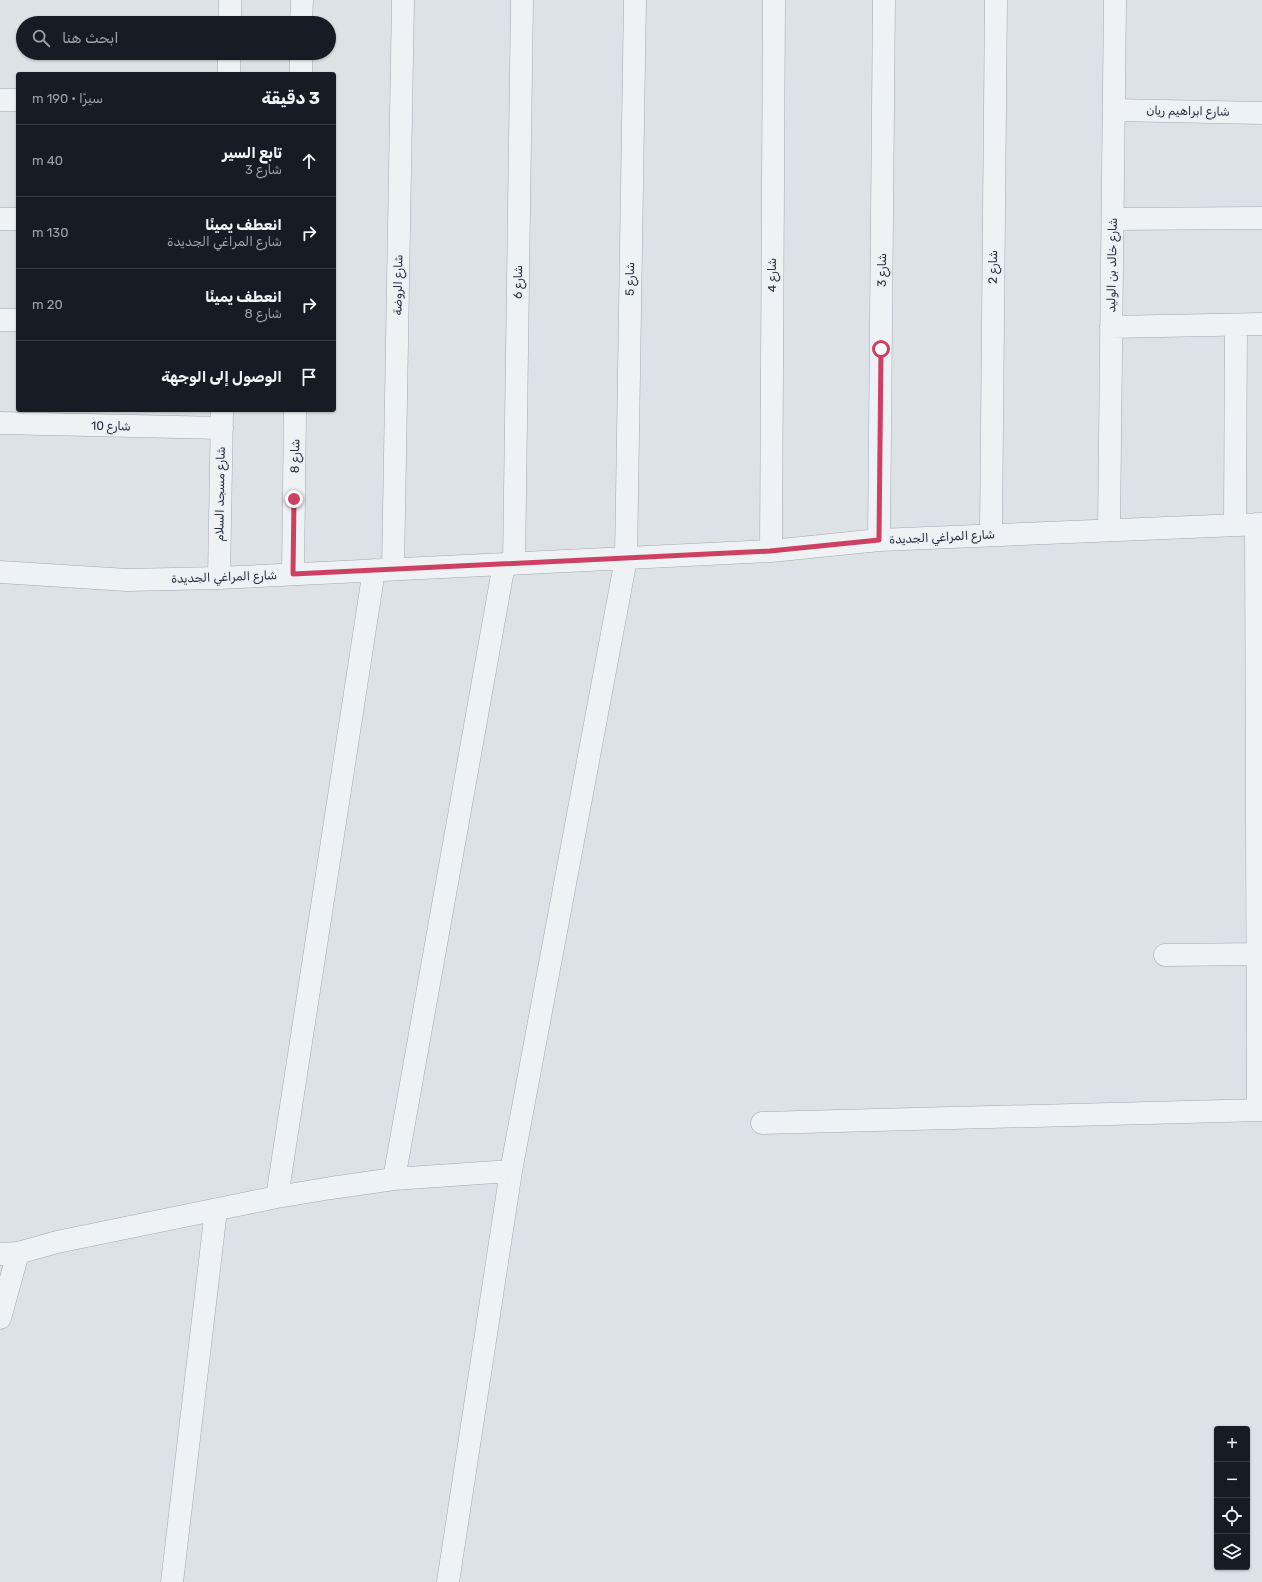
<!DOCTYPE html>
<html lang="ar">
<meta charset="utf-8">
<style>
:root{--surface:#171b24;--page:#20242c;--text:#f1f3f6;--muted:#9ea1a6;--line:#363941}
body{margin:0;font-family:Rubik,Vazirmatn,sans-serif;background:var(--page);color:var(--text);direction:rtl}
.controls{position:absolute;right:12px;bottom:12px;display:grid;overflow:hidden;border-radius:4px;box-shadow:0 1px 3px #0004}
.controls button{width:36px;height:36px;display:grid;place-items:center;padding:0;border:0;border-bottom:1px solid var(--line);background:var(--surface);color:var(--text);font:20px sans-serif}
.stop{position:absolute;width:12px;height:12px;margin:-9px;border:3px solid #ce4061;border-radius:50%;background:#fff}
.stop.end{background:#ce4061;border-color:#fff;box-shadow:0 1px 4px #0008}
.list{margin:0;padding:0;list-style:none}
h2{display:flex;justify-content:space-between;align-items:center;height:52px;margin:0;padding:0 16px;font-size:17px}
h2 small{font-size:13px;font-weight:400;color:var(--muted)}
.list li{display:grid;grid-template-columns:26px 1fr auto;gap:12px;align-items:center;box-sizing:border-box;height:72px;padding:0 16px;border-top:1px solid var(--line)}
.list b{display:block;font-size:15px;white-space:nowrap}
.list p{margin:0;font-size:13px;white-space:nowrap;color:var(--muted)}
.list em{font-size:13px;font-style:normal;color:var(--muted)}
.icon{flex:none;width:22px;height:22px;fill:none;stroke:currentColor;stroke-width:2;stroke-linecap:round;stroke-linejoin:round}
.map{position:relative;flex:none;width:1262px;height:1582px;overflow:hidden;direction:ltr}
.search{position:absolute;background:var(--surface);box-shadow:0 1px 3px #0004;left:16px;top:16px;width:320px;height:44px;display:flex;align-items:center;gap:10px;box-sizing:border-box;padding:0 14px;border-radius:22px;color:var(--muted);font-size:15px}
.panel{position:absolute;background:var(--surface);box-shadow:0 1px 3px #0004;left:16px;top:72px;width:320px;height:340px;border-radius:4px;direction:rtl}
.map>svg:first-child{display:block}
</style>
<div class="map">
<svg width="1262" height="1582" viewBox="0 0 1262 1582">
<rect width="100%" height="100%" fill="#dde2e7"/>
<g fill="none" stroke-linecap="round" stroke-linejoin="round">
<defs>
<path id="street" d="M230,23V0
M301,23L302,0
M229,74V53
M301,74V53
M0,100H18
M1114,110L1262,113
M0,219H18
M1113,219L1262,218
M0,320H18
M1111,327L1262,324
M0,423L222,428
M1235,524L1236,325
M1256,524L1258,1110
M1109,529L1115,0
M991,534L996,0
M879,540L884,0
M771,551L774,0
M514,564L522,0
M393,569L403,0
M0,572L127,580L219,578L771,551L879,540L1262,524
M293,574L295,410
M219,578L222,410
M1165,955L1262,954
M762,1123L1262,1110
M394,1179L504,564
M277,1197L374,570
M0,1254L18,1253L57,1242L277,1197L331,1188L394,1179L511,1171
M0,1318L18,1253
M172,1582L216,1210
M448,1582L511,1171L626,559L635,0"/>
</defs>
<use href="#street" stroke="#a2a9b1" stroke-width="23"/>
<use href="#street" stroke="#eff2f5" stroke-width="22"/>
</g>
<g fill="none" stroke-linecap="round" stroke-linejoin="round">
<path stroke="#ce4061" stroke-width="5" d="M294,499L293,574L770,551L879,540L881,349"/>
</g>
<g text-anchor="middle" stroke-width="3.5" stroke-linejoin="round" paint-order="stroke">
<g font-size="12" fill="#26313d" stroke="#ecf0f5">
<text transform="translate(1188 111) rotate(1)" y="4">شارع ابراهيم ريان</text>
<text transform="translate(1112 265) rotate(-89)" y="4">شارع خالد بن الوليد</text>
<text transform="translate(993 267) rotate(-89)" y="4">شارع 2</text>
<text transform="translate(882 270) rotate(-89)" y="4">شارع 3</text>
<text transform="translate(772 275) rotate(-90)" y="4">شارع 4</text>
<text transform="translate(630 279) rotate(-89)" y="4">شارع 5</text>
<text transform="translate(518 282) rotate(-89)" y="4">شارع 6</text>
<text transform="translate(398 285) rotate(-89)" y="4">شارع الروضة</text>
<text transform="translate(111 426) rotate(1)" y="4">شارع 10</text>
<text transform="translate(295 456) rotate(-89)" y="4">شارع 8</text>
<text transform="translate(220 494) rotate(-89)" y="4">شارع مسجد السلام</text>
<text transform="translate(942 537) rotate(-3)" y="4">شارع المراغي الجديدة</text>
<text transform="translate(224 577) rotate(-2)" y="4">شارع المراغي الجديدة</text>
</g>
</g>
</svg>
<div class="controls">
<button>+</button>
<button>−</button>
<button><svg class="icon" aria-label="locate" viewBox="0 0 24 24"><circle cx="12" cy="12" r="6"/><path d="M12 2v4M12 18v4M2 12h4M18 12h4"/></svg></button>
<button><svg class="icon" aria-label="layers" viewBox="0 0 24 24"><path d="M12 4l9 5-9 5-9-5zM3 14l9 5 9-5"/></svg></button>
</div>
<div class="stop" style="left:881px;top:349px"></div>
<div class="stop end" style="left:294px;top:499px"></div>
<div class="search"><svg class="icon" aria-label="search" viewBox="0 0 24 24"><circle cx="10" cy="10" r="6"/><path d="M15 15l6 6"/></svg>ابحث هنا</div>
<section class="panel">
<h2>3 دقيقة<small>سيرًا · 190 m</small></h2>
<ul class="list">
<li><svg class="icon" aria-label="ahead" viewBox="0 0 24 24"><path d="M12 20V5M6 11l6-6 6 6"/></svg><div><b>تابع السير</b><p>شارع 3</p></div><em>40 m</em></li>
<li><svg class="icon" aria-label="right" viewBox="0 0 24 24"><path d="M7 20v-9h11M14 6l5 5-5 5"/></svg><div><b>انعطف يمينًا</b><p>شارع المراغي الجديدة</p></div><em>130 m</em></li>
<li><svg class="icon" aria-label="right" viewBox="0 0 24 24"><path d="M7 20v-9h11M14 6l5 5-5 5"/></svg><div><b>انعطف يمينًا</b><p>شارع 8</p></div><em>20 m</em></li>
<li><svg class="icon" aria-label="arrive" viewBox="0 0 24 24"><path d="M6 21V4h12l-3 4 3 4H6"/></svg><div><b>الوصول إلى الوجهة</b></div></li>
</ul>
</section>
</div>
